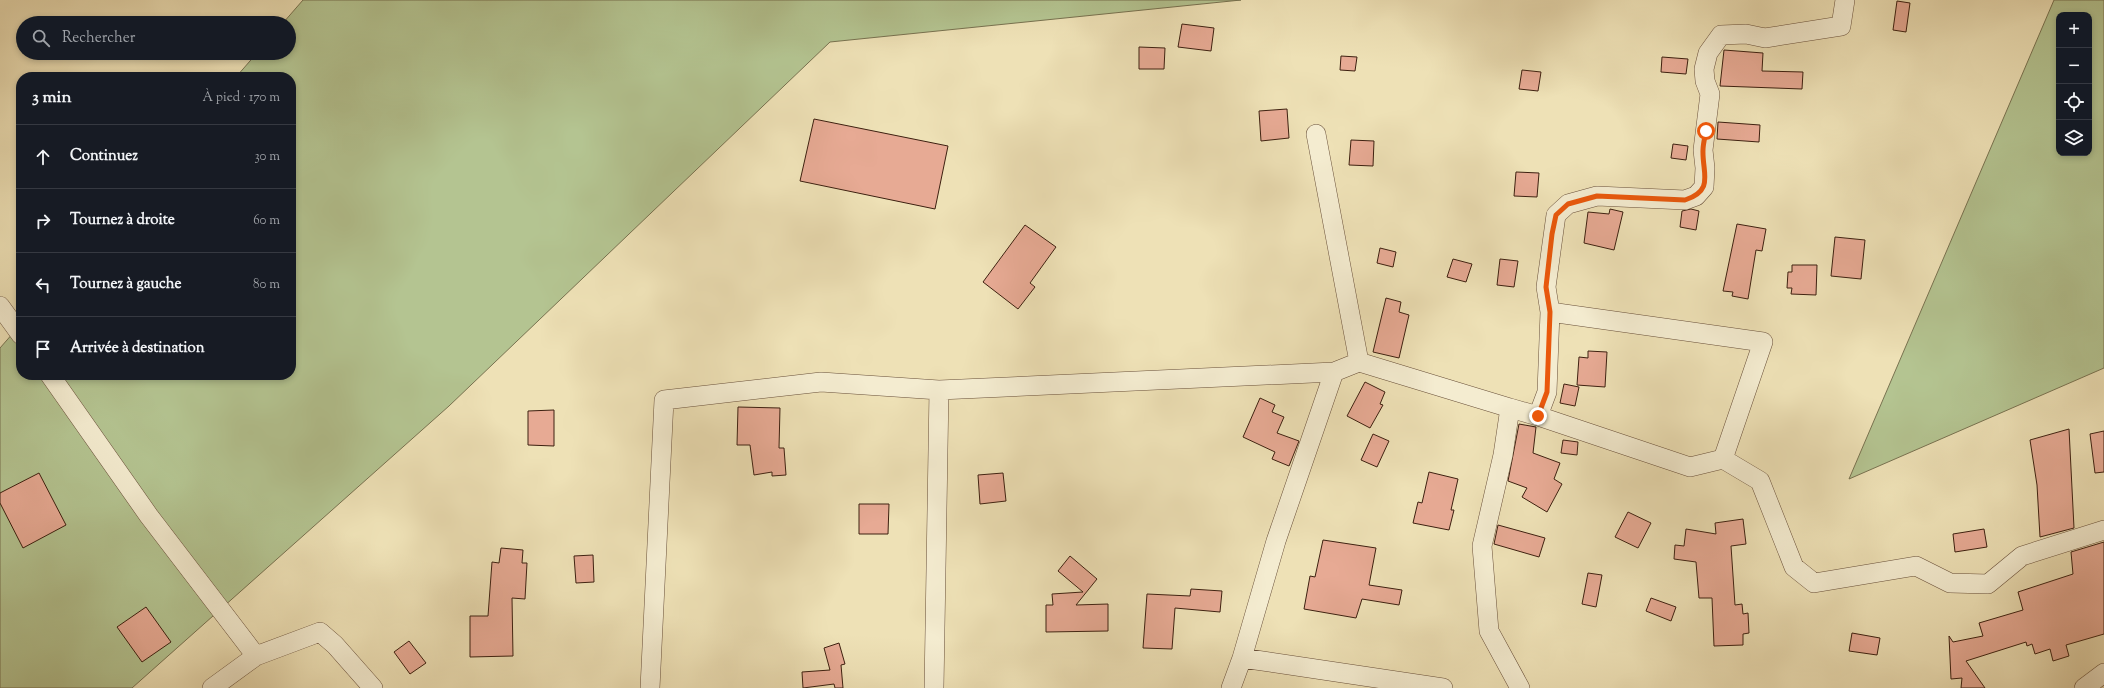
<!DOCTYPE html>
<html lang="fr">
<meta charset="utf-8">
<style>
:root{--surface:#171b24;--page:#242831;--text:#f1f3f6;--muted:#9ea1a6;--line:#363941}
body{margin:0;font-family:"Sorts Mill Goudy",serif;background:var(--page);color:var(--text)}
.controls{position:absolute;right:12px;top:12px;display:grid;overflow:hidden;border-radius:8px;box-shadow:0 2px 6px #0003}
.controls button{width:36px;height:36px;display:grid;place-items:center;padding:0;border:0;border-bottom:1px solid var(--line);background:var(--surface);color:var(--text);font:20px sans-serif}
.stop{position:absolute;width:12px;height:12px;margin:-9px;border:3px solid #ea580c;border-radius:50%;background:#fff}
.stop.end{background:#ea580c;border-color:#fff;box-shadow:0 1px 4px #0008}
.list{margin:0;padding:0;list-style:none}
h2{display:flex;justify-content:space-between;align-items:center;height:52px;margin:0;padding:0 16px;font-size:17px}
h2 small{font-size:13px;font-weight:400;color:var(--muted)}
.list li{display:grid;grid-template-columns:26px 1fr auto;gap:12px;align-items:center;box-sizing:border-box;height:64px;padding:0 16px;border-top:1px solid var(--line)}
.list b{display:block;font-size:15px;white-space:nowrap}
.list em{font-size:13px;font-style:normal;color:var(--muted)}
.icon{flex:none;width:22px;height:22px;fill:none;stroke:currentColor;stroke-width:2;stroke-linecap:round;stroke-linejoin:round}
.map{position:relative;flex:none;width:2104px;height:688px;overflow:hidden}
.search{position:absolute;background:var(--surface);box-shadow:0 2px 6px #0003;left:16px;top:16px;width:280px;height:44px;display:flex;align-items:center;gap:10px;box-sizing:border-box;padding:0 14px;border-radius:22px;color:var(--muted);font-size:15px}
.panel{position:absolute;background:var(--surface);box-shadow:0 2px 6px #0003;left:16px;top:72px;width:280px;height:308px;border-radius:16px}
.map>svg:first-child{display:block}
</style>
<div class="map">
<svg width="2104" height="688" viewBox="0 0 2104 688">
<rect width="100%" height="100%" fill="#eee1b6"/>
<filter id="stains"><feTurbulence type="fractalNoise" baseFrequency=".005" numOctaves="4"/><feColorMatrix values="0 0 0 0 .2 0 0 0 0 .09 0 0 0 0 .02 0 0 0 .5 -.17"/></filter>
<radialGradient id="worn" r=".72"><stop offset=".6" stop-color="#630" stop-opacity="0"/><stop offset="1" stop-color="#630" stop-opacity=".3"/></radialGradient>
<path fill="#b4c491" stroke="#787250" fill-rule="evenodd" d="M303,0H1241L830,42L449,406L132,688H0V348L21,324V375H291V77H236L257,53H289V23H283Z
M2054,0H2104V368L1849,479ZM2059,15H2089V153H2059Z"/>
<path fill="#e7aa94" stroke="#3d2010" d="M1897,1L1910,3L1906,32L1893,30Z
M1182,24L1214,28L1211,51L1178,47Z
M1139,47L1165,48L1164,69H1139Z
M1724,50L1763,53L1762,71L1803,72L1802,89L1720,86Z
M1341,56L1357,57L1355,71L1340,70Z
M1662,57L1688,59L1686,74L1661,72Z
M1522,70L1541,72L1538,91L1519,89Z
M1287,109L1289,138L1261,141L1259,111Z
M814,119L948,146L935,209L800,181Z
M1718,122L1760,125L1759,142L1717,139Z
M1351,140L1374,141L1373,166L1349,165Z
M1673,144L1688,146L1686,160L1671,158Z
M1516,172L1539,173L1537,197L1514,196Z
M1610,209L1623,212L1614,250L1584,243L1588,212L1609,214Z
M1691,209L1699,211L1696,230L1680,227L1682,211Z
M1737,224L1766,229L1762,251L1756,250L1748,299L1732,296L1733,292L1723,291Z
M1025,225L1056,247L1030,283L1035,287L1018,309L983,282Z
M1835,237L1865,240L1861,279L1831,276Z
M1380,248L1396,252L1393,267L1377,263Z
M1453,259L1472,264L1466,282L1447,277Z
M1500,259L1518,261L1514,287L1497,285Z
M1792,265H1817L1816,295L1791,294L1792,288H1787L1788,272H1792Z
M1386,298L1401,302L1399,312L1409,315L1399,358L1373,352Z
M1588,351L1607,352L1605,387L1577,385L1579,357L1588,358Z
M1365,382L1385,392L1380,404L1383,405L1370,428L1347,416Z
M1564,384L1579,387L1575,406L1560,403Z
M1260,398L1275,405L1272,412L1284,417L1277,433L1299,441L1289,466L1272,459L1275,452L1243,437Z
M738,407L780,408L779,448H784L786,475L772,476V472L754,475L750,445H737Z
M554,410V446L528,445V411Z
M1519,424L1536,427L1533,453L1560,463L1554,479L1562,484L1547,512L1522,497L1527,488L1508,481Z
M2069,429L2074,528L2040,537L2037,485L2030,440Z
M2104,431V472L2095,473L2090,434Z
M1373,434L1389,441L1377,467L1361,460Z
M1563,440L1578,442L1577,455L1561,453Z
M1429,472L1458,479L1451,510H1454L1449,530L1413,523L1418,502L1422,503Z
M39,473L66,525L23,548L0,503V493Z
M1003,473L1006,501L980,504L978,475Z
M859,504H889L888,534H859Z
M1628,512L1651,523L1638,548L1615,537Z
M1743,519L1746,544L1731,546L1735,605L1742,604L1743,614L1748,613L1749,633L1743,634V645L1714,646L1712,598H1699L1696,562L1674,559L1675,545L1684,546L1686,529L1716,534L1715,523Z
M1498,525L1545,538L1539,557L1494,544Z
M1984,529L1987,547L1955,552L1953,534Z
M1323,540L1376,548L1369,585L1402,590L1399,605L1362,599L1356,618L1304,609L1310,576L1315,577Z
M2104,542V634L2066,645L2069,656L2053,661L2050,649L2035,654L2032,644L2027,646L2026,642L1966,661L1985,688H1961L1962,678L1951,679L1949,636L1953,642L1983,636L1979,623L2023,610L2018,592L2073,574L2071,552Z
M501,548L523,550L522,563H527L525,599L512,598L513,656L470,657V616H488L492,562L499,563Z
M593,555L594,582L576,583L574,556Z
M1070,556L1097,579L1076,605L1108,604V631L1046,632V605H1053L1052,594L1083,592L1058,571Z
M1588,573L1602,575L1596,607L1582,604Z
M1191,589L1222,591L1220,612L1175,608L1172,649L1143,648L1147,594L1190,596Z
M1651,598L1676,607L1671,621L1646,611Z
M146,607L171,642L142,662L117,627Z
M1852,633L1880,638L1877,655L1849,651Z
M409,641L426,663L410,674L394,652Z
M839,643L845,664L841,665L843,688H835L834,684L803,688L802,672L830,670L824,648Z"/>
<g fill="none" stroke-linecap="round" stroke-linejoin="round">
<defs>
<path id="street" d="M1316,134L1359,362
M0,306L21,335
M1550,312L1763,342L1723,459
M50,375L149,516L256,656
M1538,416L1690,467L1723,459L1760,481L1794,567L1814,583L1916,566L1950,583L1988,584L2022,556L2104,530
M1242,658L1276,541L1334,372L1359,362L1510,408
M212,688L256,656L320,632L335,645L373,688
M650,688L664,400L821,382L939,390L1334,372
M934,688L939,390
M1231,688L1242,658L1443,688
M1520,688L1489,631L1482,546L1503,455L1510,408L1538,416L1547,392L1550,312L1546,287L1556,215L1568,204L1597,196L1685,200L1696,196L1704,187L1705,168L1703,150L1710,94L1705,81L1704,69L1708,53L1721,35L1746,34L1765,38L1841,26L1845,0
M2084,688L2104,673"/>
</defs>
<use href="#street" stroke="#69503a" stroke-width="20"/>
<use href="#street" stroke="#f4ecd0" stroke-width="19"/>
</g>
<g fill="none" stroke-linecap="round" stroke-linejoin="round">
<path stroke="#ea580c" stroke-width="5" d="M1538,416L1547,392L1550,312L1546,287L1552,234L1556,215L1568,204L1597,196L1685,200C1715,190 1702,173 1703,150C1703,144 1705,137 1706,131"/>
</g>
<rect width="100%" height="100%" filter="url(#stains)"/>
<rect width="100%" height="100%" fill="url(#worn)"/>
</svg>
<div class="controls">
<button>+</button>
<button>−</button>
<button><svg class="icon" aria-label="locate" viewBox="0 0 24 24"><circle cx="12" cy="12" r="6"/><path d="M12 2v4M12 18v4M2 12h4M18 12h4"/></svg></button>
<button><svg class="icon" aria-label="layers" viewBox="0 0 24 24"><path d="M12 4l9 5-9 5-9-5zM3 14l9 5 9-5"/></svg></button>
</div>
<div class="stop" style="left:1706px;top:131px"></div>
<div class="stop end" style="left:1538px;top:416px"></div>
<div class="search"><svg class="icon" aria-label="search" viewBox="0 0 24 24"><circle cx="10" cy="10" r="6"/><path d="M15 15l6 6"/></svg>Rechercher</div>
<section class="panel">
<h2>3 min<small>À pied · 170 m</small></h2>
<ul class="list">
<li><svg class="icon" aria-label="ahead" viewBox="0 0 24 24"><path d="M12 20V5M6 11l6-6 6 6"/></svg><div><b>Continuez</b></div><em>30 m</em></li>
<li><svg class="icon" aria-label="right" viewBox="0 0 24 24"><path d="M7 20v-9h11M14 6l5 5-5 5"/></svg><div><b>Tournez à droite</b></div><em>60 m</em></li>
<li><svg class="icon" aria-label="left" viewBox="0 0 24 24"><path d="M17 20v-9H6M10 6l-5 5 5 5"/></svg><div><b>Tournez à gauche</b></div><em>80 m</em></li>
<li><svg class="icon" aria-label="arrive" viewBox="0 0 24 24"><path d="M6 21V4h12l-3 4 3 4H6"/></svg><div><b>Arrivée à destination</b></div></li>
</ul>
</section>
</div>
